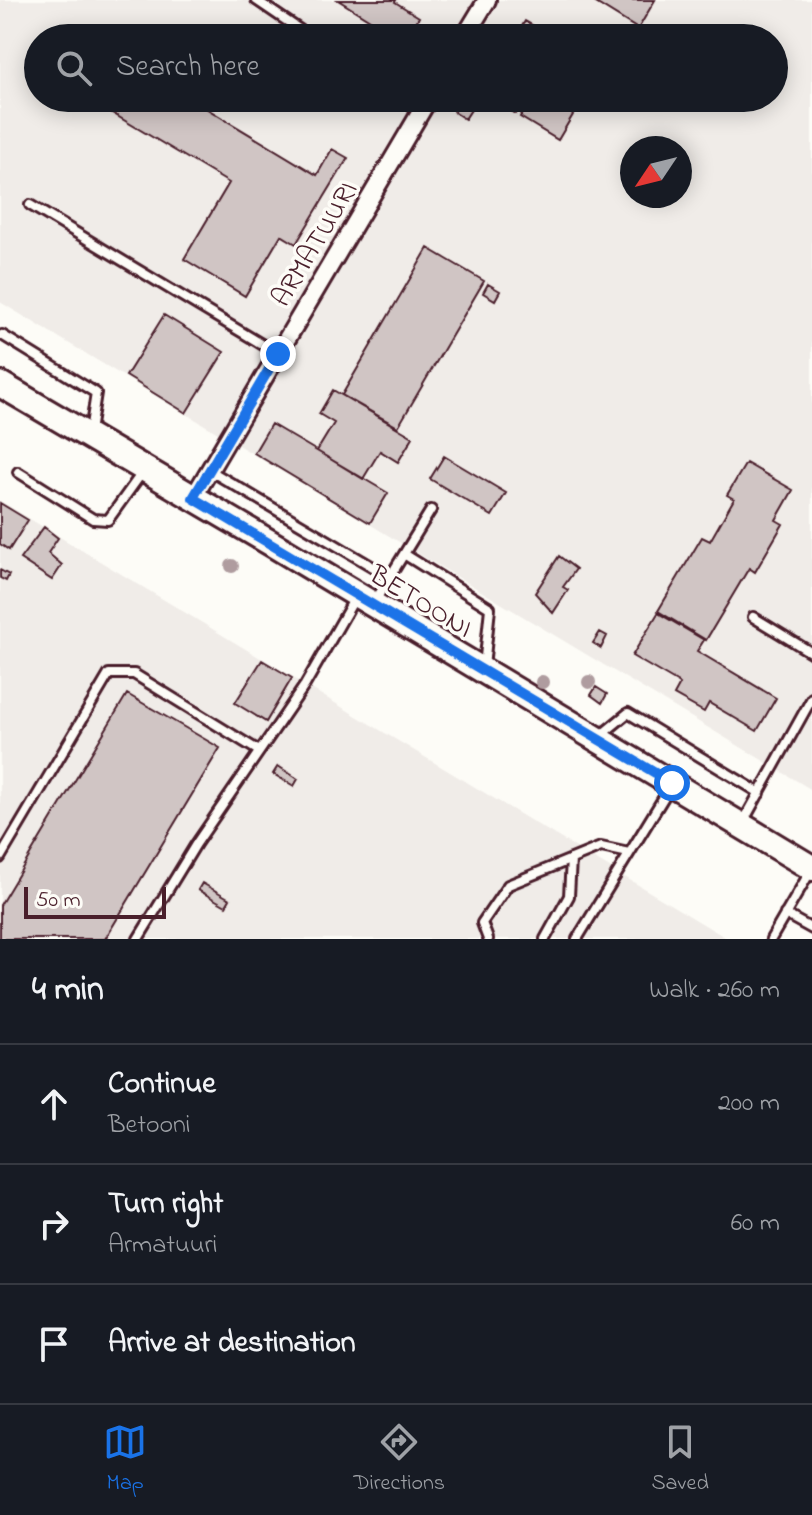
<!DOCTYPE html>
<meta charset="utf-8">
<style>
:root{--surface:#171b24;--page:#242831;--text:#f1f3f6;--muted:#9ea1a6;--line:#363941;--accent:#1a73e8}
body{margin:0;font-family:"Indie Flower",sans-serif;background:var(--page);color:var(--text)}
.compass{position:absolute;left:620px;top:136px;width:72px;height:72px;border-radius:50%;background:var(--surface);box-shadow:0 4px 20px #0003;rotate:235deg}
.scale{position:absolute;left:24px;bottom:20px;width:142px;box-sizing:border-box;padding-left:8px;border:4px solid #4a1f2b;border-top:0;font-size:22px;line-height:28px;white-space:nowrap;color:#4a1f2b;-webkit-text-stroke:6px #fdfcf7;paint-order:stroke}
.stop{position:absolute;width:24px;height:24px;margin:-18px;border:6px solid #1a73e8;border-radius:50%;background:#fff}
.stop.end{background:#1a73e8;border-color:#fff;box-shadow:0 2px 8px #0008}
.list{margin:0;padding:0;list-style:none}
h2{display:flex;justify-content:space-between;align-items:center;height:104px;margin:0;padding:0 32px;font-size:34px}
h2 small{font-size:26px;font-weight:400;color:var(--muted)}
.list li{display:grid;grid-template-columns:52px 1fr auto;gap:24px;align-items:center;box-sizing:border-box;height:120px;padding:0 32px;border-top:2px solid var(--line)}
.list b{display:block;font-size:30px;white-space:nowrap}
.list p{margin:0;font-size:26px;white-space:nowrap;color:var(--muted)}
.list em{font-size:26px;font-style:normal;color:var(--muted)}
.icon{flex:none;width:44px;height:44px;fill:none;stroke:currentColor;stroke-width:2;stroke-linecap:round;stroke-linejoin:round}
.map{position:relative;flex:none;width:812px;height:939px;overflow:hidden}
.search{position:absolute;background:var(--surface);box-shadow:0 4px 20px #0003;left:24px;right:24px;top:24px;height:88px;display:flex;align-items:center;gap:20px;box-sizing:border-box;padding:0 28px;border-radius:44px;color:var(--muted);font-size:30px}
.sheet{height:464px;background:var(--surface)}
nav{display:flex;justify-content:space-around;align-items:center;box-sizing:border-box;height:112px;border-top:2px solid var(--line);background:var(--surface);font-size:22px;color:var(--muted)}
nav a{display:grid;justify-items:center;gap:4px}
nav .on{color:var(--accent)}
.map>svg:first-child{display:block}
</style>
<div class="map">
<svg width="812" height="939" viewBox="0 0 812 939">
<rect width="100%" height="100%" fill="#fdfcf7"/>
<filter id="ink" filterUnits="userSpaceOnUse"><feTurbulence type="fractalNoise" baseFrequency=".0125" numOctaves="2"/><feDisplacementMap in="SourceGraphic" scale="16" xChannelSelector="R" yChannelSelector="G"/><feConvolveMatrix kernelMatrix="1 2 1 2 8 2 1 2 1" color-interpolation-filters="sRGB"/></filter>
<g filter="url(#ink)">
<path fill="#f0ece8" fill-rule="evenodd" d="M0,0H812V790L0,302ZM38,38H774V98H38ZM632,148H680V196H632Z
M0,501L305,685L728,939H0Z"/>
<path fill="#d0c5c4" stroke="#4a1f2b" stroke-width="2" d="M338,0H396L395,2L419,17L406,38H399Z
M591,0H655L638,29Z
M525,21L555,38H515Z
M575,29L590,38H569Z
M87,98H189L317,175L332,149L348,158L296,244L281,235L245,296L184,259L229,183Z
M462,98L478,99L465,119L454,112Z
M489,98H526L516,114Z
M532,98H583L558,140L520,117Z
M428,248L484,281L398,427L342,395Z
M488,284L500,291L495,300L483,293Z
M164,315L224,352L186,413L126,376Z
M333,390L413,437L398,462L380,451L363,479L317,451L334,423L319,414Z
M271,424L388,493L370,523L254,453Z
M444,456L506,493L492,516L430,479Z
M746,463L793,490L776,520L783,524L755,572L749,568L706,640L658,611L702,537L710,541L734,499L727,495Z
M0,503L28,520L9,550L0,544Z
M44,527L58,538L48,553L62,565L52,580L20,559Z
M559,556L576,569L563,587L568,590L553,613L535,593Z
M0,570L9,575L6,581L0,578Z
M658,613L704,640L697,651L776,698L757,731L709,703L704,712L674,695L680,684L632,656Z
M600,632L607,636L601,648L593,643Z
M262,660L292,678L266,722L235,703Z
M596,687L607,694L602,703L591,695Z
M127,694L220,748L105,939H0V905Z
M278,766L298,779L294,786L273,774Z
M202,883L230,899L226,906L198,890Z"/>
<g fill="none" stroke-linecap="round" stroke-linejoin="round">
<defs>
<path id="lane" d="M256,0L312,38
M400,98L421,112
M30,205L278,354
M2,335L96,393L90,432
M209,470L390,577
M18,472L93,519L108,520L144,470
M404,554L490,608L484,667
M375,601L431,510
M753,617L812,653
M600,736L628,713L760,793
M742,824L812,698
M0,858L109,674H134L259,751
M785,914L812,929
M138,939L196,844L305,685L356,596
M488,939L482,923L508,885L601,847L629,853
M545,939L569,896L571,859
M577,939L670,787
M771,939L810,872"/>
<path id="street" d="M464,38L487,0
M193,498L429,98"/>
<path id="secondary" d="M0,384L269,542L812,868"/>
</defs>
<use href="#lane" stroke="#4a1f2b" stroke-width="14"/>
<use href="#street" stroke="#4a1f2b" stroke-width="22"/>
<use href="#secondary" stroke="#4a1f2b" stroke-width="30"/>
<use href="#lane" stroke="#fdfcf7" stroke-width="8"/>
<use href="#street" stroke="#fdfcf7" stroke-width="16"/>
<use href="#secondary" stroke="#fdfcf7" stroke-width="24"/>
</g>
<g fill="#af9c9f">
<circle cx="232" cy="566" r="7"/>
<circle cx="542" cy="682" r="7"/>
<circle cx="589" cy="682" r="7"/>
</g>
</g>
<g fill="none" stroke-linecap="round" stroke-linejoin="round" filter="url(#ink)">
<path stroke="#1a73e8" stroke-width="10" d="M278,354L193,498L672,783"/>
</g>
<g text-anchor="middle" stroke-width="7" stroke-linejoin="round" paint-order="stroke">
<g font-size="28" fill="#4a1f2b" stroke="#fdfcf7">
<text transform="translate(313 243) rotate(-59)" y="10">ARMATUURI</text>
<text transform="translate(422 600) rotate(31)" y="10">BETOONI</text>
</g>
</g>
</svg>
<svg class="compass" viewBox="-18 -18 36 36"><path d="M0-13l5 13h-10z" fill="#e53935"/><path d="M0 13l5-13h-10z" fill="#9ea1a6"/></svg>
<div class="scale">50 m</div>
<div class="stop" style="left:672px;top:783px"></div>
<div class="stop end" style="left:278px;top:354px"></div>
<div class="search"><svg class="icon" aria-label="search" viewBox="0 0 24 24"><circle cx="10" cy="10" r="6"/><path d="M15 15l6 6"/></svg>Search here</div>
</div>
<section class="sheet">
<h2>4 min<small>Walk · 260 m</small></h2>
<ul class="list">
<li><svg class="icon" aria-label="ahead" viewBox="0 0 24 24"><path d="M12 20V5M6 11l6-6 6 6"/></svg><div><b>Continue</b><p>Betooni</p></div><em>200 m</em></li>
<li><svg class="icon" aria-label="right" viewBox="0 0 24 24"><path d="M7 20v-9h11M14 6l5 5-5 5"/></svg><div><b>Turn right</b><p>Armatuuri</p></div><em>60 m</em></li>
<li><svg class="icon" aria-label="arrive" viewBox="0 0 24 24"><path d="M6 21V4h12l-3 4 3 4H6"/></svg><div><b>Arrive at destination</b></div></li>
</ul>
</section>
<nav>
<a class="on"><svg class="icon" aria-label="map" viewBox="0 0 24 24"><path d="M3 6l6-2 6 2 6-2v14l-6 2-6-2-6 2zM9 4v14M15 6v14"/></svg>Map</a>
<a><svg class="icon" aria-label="directions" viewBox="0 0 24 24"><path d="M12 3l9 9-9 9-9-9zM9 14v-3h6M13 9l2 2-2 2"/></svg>Directions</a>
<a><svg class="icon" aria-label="saved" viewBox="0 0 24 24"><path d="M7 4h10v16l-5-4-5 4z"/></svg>Saved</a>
</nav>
